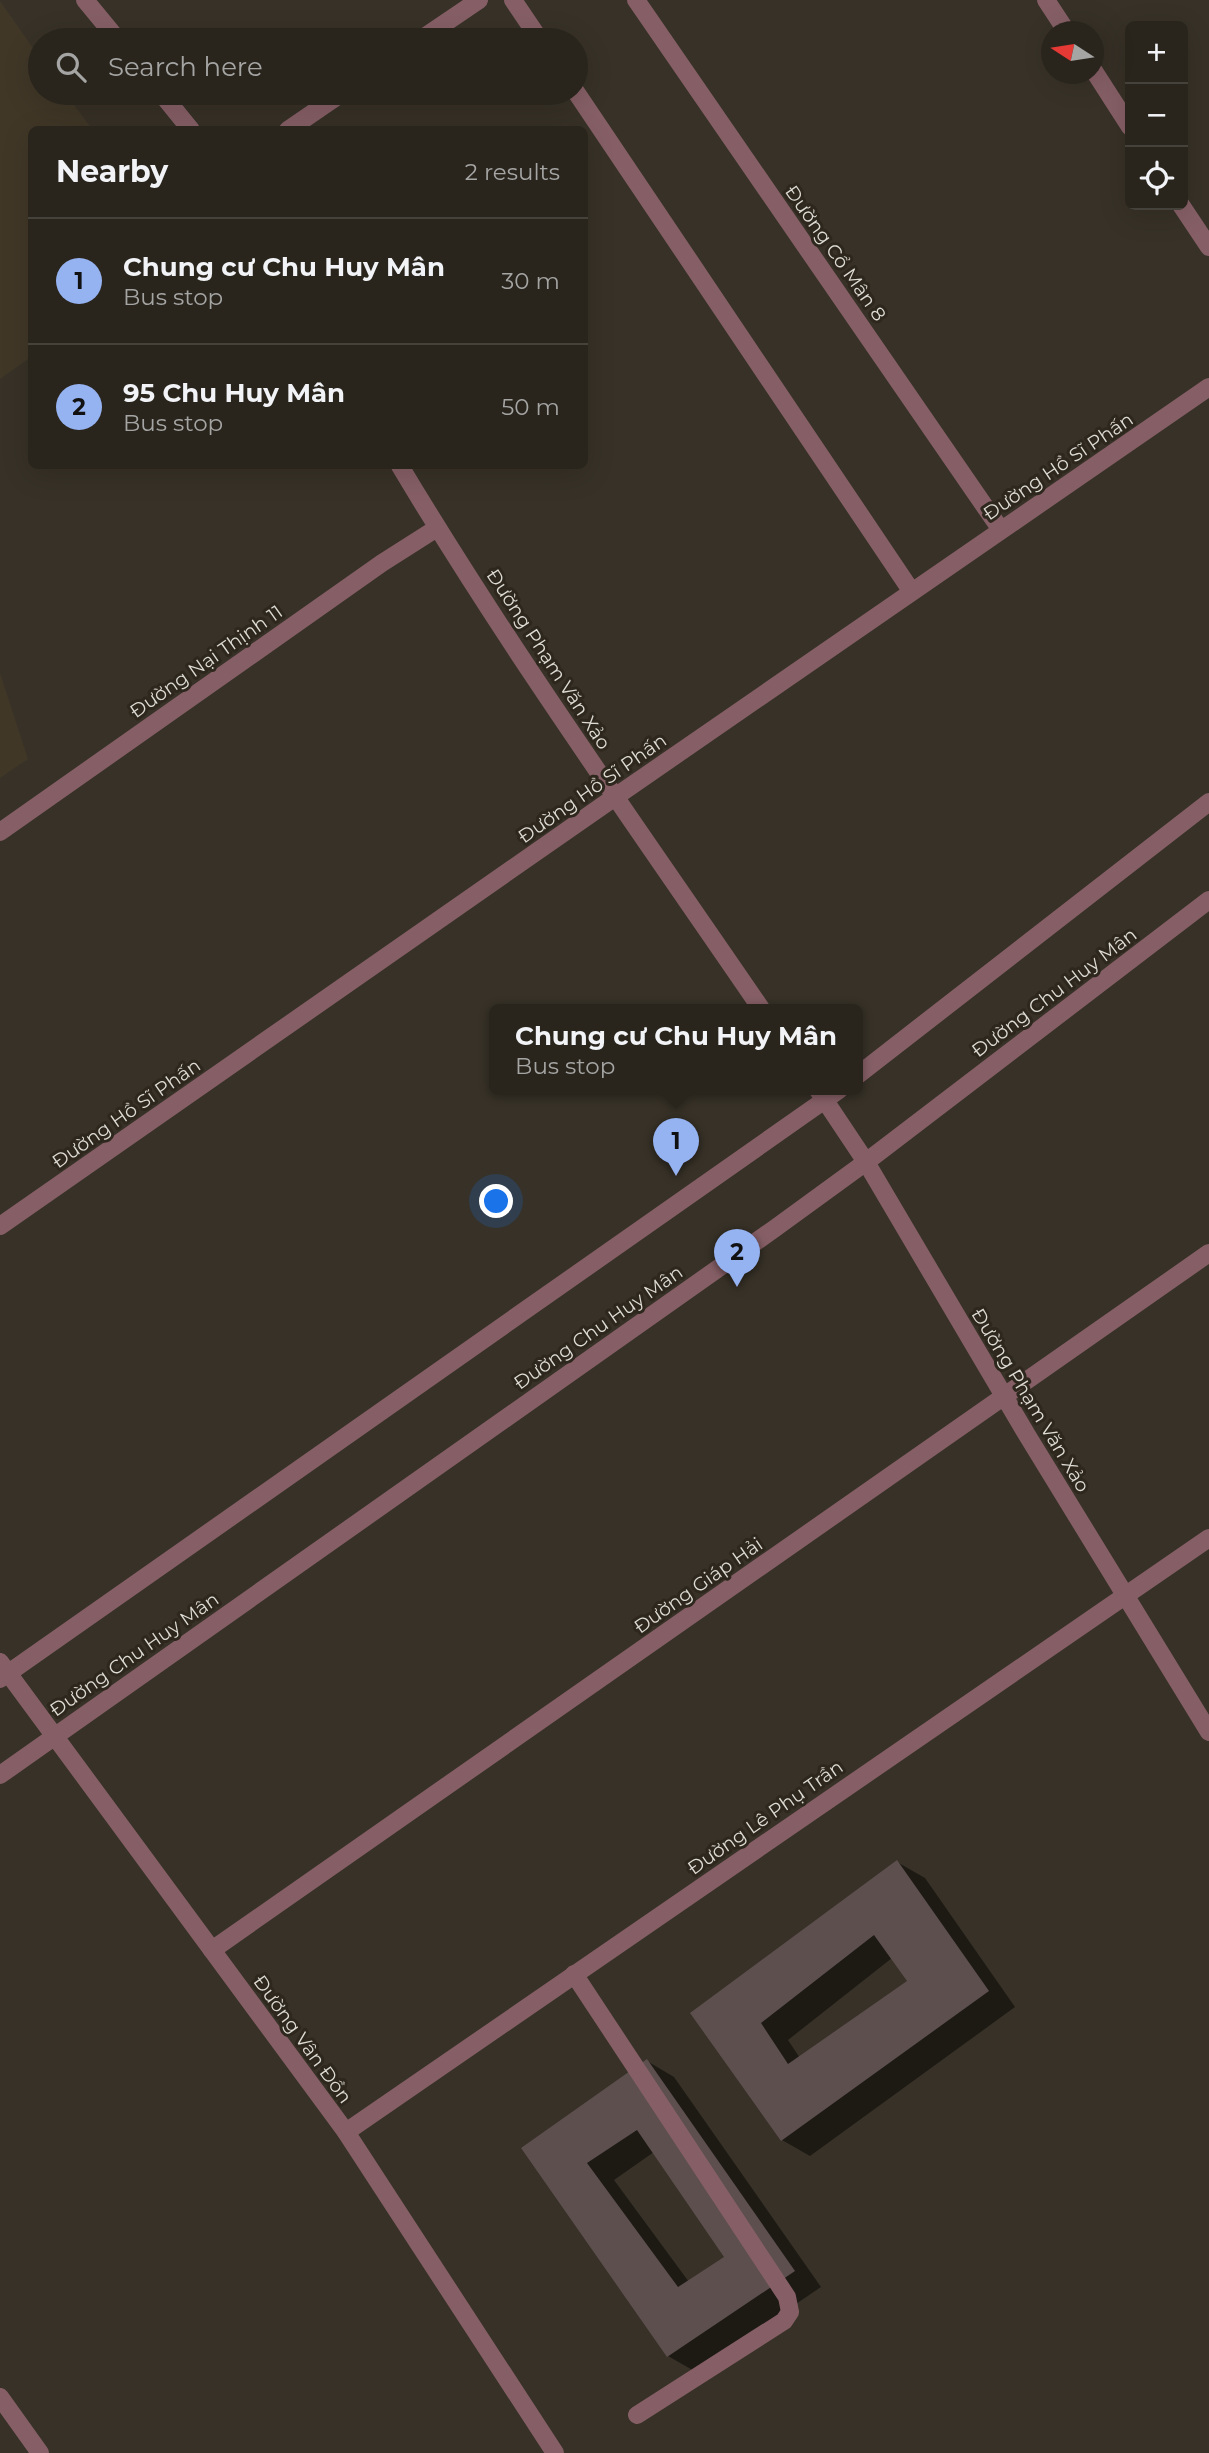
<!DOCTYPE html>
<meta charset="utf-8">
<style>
:root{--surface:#29251d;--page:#35312a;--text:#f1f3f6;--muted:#a5a5a4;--line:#45423b;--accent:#95b2f1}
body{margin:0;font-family:Montserrat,sans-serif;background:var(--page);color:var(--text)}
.controls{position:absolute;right:21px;top:21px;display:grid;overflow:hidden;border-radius:10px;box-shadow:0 7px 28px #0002}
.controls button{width:63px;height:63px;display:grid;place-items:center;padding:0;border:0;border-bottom:2px solid var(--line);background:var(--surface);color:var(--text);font:35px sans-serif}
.compass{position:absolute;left:1041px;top:21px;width:63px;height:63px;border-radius:50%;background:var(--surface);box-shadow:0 7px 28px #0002;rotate:282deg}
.you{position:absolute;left:497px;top:1202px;width:24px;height:24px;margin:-18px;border:5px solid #fff;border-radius:50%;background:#1a73e8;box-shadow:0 0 0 10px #1a73e833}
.badge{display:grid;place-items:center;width:46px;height:46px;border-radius:50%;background:var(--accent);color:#111;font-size:23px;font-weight:700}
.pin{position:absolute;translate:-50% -58px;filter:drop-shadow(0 2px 4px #0008)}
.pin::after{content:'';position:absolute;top:37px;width:24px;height:21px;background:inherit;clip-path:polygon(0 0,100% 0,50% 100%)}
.popup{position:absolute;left:489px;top:1004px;width:374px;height:91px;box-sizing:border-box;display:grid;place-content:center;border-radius:10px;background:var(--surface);filter:drop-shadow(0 2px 5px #0005);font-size:23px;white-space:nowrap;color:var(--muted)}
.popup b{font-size:26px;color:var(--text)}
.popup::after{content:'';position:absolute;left:50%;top:100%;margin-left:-14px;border:14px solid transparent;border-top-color:var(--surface)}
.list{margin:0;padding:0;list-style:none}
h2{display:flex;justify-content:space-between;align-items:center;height:91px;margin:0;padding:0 28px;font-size:30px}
h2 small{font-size:23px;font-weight:400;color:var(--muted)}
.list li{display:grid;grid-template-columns:46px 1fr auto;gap:21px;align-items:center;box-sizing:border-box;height:126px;padding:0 28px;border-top:2px solid var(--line)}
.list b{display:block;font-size:26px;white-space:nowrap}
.list p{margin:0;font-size:23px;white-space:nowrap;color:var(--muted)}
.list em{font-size:23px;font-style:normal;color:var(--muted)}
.icon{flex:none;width:38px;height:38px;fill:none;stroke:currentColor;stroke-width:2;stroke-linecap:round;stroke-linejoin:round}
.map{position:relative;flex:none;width:1209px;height:2453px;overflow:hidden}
.search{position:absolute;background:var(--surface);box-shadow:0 7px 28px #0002;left:28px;top:28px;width:560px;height:77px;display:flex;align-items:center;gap:18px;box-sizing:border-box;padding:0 24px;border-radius:38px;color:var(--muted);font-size:26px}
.panel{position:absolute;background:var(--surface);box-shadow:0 7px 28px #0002;left:28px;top:126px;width:560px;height:343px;border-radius:10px}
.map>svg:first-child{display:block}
</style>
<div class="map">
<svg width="1209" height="2453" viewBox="0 0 1209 2453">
<rect width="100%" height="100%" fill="#373127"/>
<path fill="#403727" d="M0,1L40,58V93H65L92,129L32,130L31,357L0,379Z
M0,673L28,759L0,778Z"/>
<path fill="#0007" fill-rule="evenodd" d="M897,1862L925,1878L1015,2007L810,2156L782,2140L692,2013ZM892,1958L909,1981L800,2058L788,2040Z
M647,2061L674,2077L821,2287L696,2372L668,2356L523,2148ZM654,2152L727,2258L689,2282L614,2180Z"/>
<path fill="#5d4f4e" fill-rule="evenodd" d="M897,1860L989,1991L781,2141L690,2013ZM874,1935L907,1981L788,2064L761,2023Z
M647,2059L795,2271L667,2357L521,2148ZM637,2130L724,2257L678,2287L587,2163Z"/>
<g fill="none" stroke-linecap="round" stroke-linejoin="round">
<path stroke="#865f66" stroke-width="18" d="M574,1974L787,2297L790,2312L784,2321L637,2415"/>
<path stroke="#865f66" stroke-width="18" d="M85,0L118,40
M513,0L540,40
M636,0L1001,530
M1046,0L1067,32
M420,40L479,0
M1094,71L1130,127
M576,92L912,592
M161,93L191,130
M288,130L342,93
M1181,205L1209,247
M400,466C512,653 639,830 762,1010
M0,832L382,563L437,528
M818,1090L866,1162L1027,1435L1209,1732
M0,1226L615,797L1209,387
M212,1950L1209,1253
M346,2132L1209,1538
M0,2397L40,2453"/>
<path stroke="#865f66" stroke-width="18" d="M858,1075L1209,802
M0,1662L346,2132L555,2453
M0,1679L839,1090
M0,1775L774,1229L866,1162L1209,900"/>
</g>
<g text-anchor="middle" stroke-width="6" stroke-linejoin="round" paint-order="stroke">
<g font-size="19" fill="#dedbd4" stroke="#2d271d">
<text transform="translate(836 253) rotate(55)" y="7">Đường Cổ Mân 8</text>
<text transform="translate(1058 466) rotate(-34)" y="7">Đường Hồ Sĩ Phấn</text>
<text transform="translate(549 659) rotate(57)" y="7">Đường Phạm Văn Xảo</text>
<text transform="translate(206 661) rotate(-35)" y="7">Đường Nại Thịnh 11</text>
<text transform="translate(592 788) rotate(-35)" y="7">Đường Hồ Sĩ Phấn</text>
<text transform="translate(1054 992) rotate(-37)" y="7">Đường Chu Huy Mân</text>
<text transform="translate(126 1113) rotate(-35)" y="7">Đường Hồ Sĩ Phấn</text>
<text transform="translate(598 1327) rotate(-35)" y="7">Đường Chu Huy Mân</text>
<text transform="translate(1031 1400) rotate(59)" y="7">Đường Phạm Văn Xảo</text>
<text transform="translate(698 1585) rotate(-35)" y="7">Đường Giáp Hải</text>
<text transform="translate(134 1654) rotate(-35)" y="7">Đường Chu Huy Mân</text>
<text transform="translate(765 1817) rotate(-35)" y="7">Đường Lê Phụ Trần</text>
<text transform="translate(303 2039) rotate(54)" y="7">Đường Vân Đồn</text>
</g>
</g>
</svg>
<div class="controls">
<button>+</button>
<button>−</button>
<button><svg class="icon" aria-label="locate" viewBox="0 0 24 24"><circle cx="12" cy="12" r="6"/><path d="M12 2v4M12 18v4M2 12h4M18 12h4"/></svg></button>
</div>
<svg class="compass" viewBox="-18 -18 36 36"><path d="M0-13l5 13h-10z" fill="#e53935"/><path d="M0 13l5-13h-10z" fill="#a5a5a4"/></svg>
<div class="you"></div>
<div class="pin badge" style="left:676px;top:1176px">1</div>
<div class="popup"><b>Chung cư Chu Huy Mân</b>Bus stop</div>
<div class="pin badge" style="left:737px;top:1287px">2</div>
<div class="search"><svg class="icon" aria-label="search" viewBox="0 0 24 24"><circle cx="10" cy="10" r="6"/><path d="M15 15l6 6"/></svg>Search here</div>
<section class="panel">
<h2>Nearby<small>2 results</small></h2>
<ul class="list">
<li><span class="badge">1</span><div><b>Chung cư Chu Huy Mân</b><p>Bus stop</p></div><em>30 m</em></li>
<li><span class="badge">2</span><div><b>95 Chu Huy Mân</b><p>Bus stop</p></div><em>50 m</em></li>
</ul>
</section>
</div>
